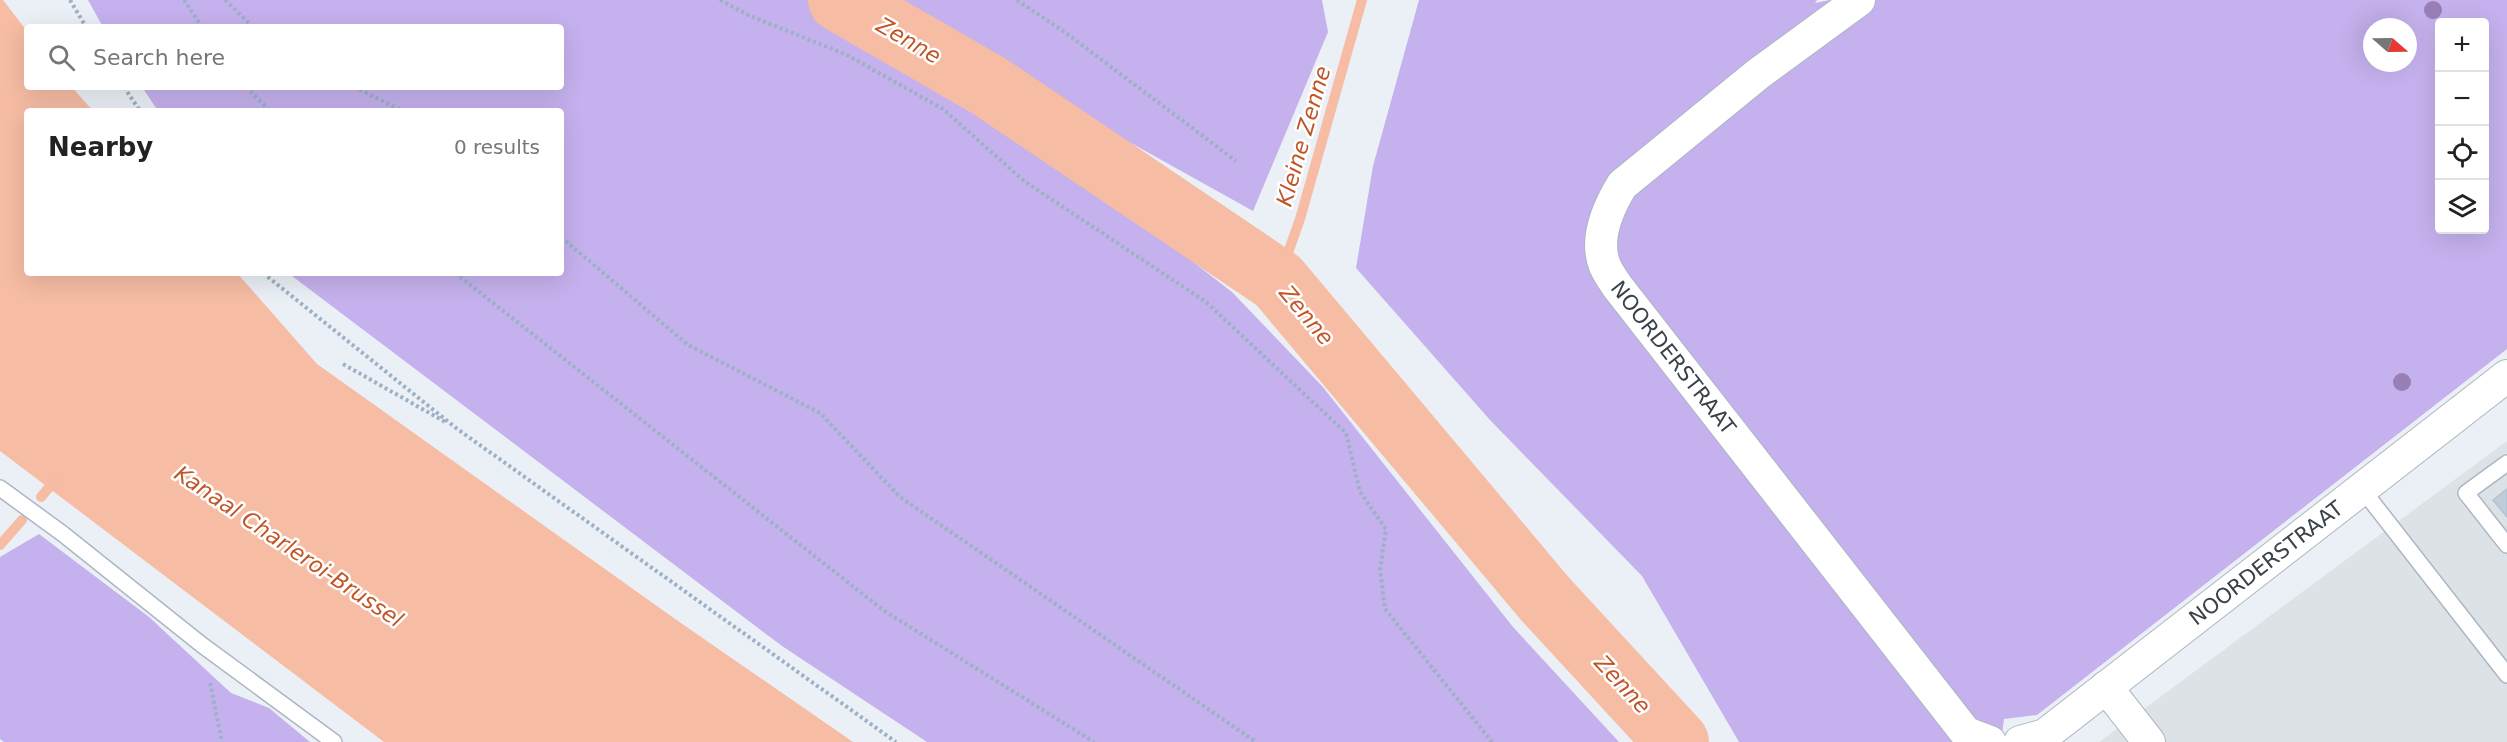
<!DOCTYPE html>
<meta charset="utf-8">
<style>
:root{--surface:#fff;--page:#f6f6f6;--text:#222;--muted:#767676;--line:#e0e0e0}
body{margin:0;font-family:"DejaVu Sans",sans-serif;background:var(--page);color:var(--text)}
.controls{position:absolute;right:18px;top:18px;display:grid;overflow:hidden;border-radius:6px;box-shadow:0 6px 24px #0002}
.controls button{width:54px;height:54px;display:grid;place-items:center;padding:0;border:0;border-bottom:2px solid var(--line);background:var(--surface);color:var(--text);font:30px sans-serif}
.compass{position:absolute;left:2363px;top:18px;width:54px;height:54px;border-radius:50%;background:var(--surface);box-shadow:0 6px 24px #0002;rotate:110deg}
.list{margin:0;padding:0;list-style:none}
h2{display:flex;justify-content:space-between;align-items:center;height:78px;margin:0;padding:0 24px;font-size:26px}
h2 small{font-size:20px;font-weight:400;color:var(--muted)}
.icon{flex:none;width:33px;height:33px;fill:none;stroke:currentColor;stroke-width:2;stroke-linecap:round;stroke-linejoin:round}
.map{position:relative;flex:none;width:2507px;height:742px;overflow:hidden}
.search{position:absolute;background:var(--surface);box-shadow:0 6px 24px #0002;left:24px;top:24px;width:540px;height:66px;display:flex;align-items:center;gap:15px;box-sizing:border-box;padding:0 21px;border-radius:6px;color:var(--muted);font-size:22px}
.panel{position:absolute;background:var(--surface);box-shadow:0 6px 24px #0002;left:24px;top:108px;width:540px;height:168px;border-radius:6px}
.map>svg:first-child{display:block}
</style>
<div class="map">
<svg width="2507" height="742" viewBox="0 0 2507 742">
<rect width="100%" height="100%" fill="#ebf0f6"/>
<path fill="#dce2e6" d="M2507,441V742H2099L2175,686Z"/>
<path fill="#c5b1ed" fill-rule="evenodd" d="M88,0H809L1065,163L1232,292L1322,386L1513,627L1619,742H927L782,646L288,273H561V111H158L142,87H561V27H103Z
M874,0H1322L1328,32L1253,211Z
M1419,0H1817L1815,3L1830,0H2507V349L2037,715L2004,719L2001,742H1739L1642,576L1490,420L1356,268L1373,166ZM2440,22H2484V230H2440ZM2372,27H2408V63H2372Z
M39,534L149,617L231,693L269,708L310,742H4L0,739V557Z"/>
<path fill="#f6bca4" d="M0,0H3L27,31V87H72L93,111H27V273H237L317,364L678,621L853,742H384L0,451Z"/>
<g fill="none" stroke-linecap="round" stroke-linejoin="round">
<path stroke="#f6bca4" stroke-width="10" d="M1278,281L1300,219L1362,0
M41,497L56,479
M0,545L22,520"/>
<path stroke="#f6bca4" stroke-width="64" d="M840,0L989,86L1278,281L1546,600L1677,742"/>
</g>
<path fill="#bfccd9" stroke="#b2c3d4" stroke-width="1.5" d="M2507,489V517L2493,500Z"/>
<g fill="none" stroke-linecap="round" stroke-linejoin="round">
<defs>
<path id="lane" d="M2507,463L2466,493L2507,545
M0,488L63,534L202,645L334,742
M2362,489L2507,675"/>
<g id="street">
<path id="s1" d="M1859,0L1758,74L1622,185C1608,208 1594,239 1605,266C1608,273 1613,280 1617,286L1966,733L1990,742"/>
<path d="M2106,687L2149,742"/>
<path id="s2" d="M2020,742L2045,735L2507,376"/>
</g>
</defs>
<use href="#lane" stroke="#acb7c3" stroke-width="18"/>
<use href="#street" stroke="#acb7c3" stroke-width="34"/>
<path stroke="#9cb0c6" stroke-width="4" stroke-dasharray="3 3" stroke-linecap="butt" d="M70,0L86,27
M184,0L202,27
M225,0L253,27
M720,0L748,15L847,55L943,109L1024,181L1206,302L1346,433L1360,492L1386,529L1380,569L1385,609L1492,742
M1017,0L1066,33L1236,161
M124,87L140,111
M246,87L270,111
M354,87L403,111
M561,237L688,345L820,413L900,497L1256,742
M263,273L456,428L896,742
M455,273L883,610L1094,742
M343,364L447,423
M210,683L222,742"/>
<use href="#lane" stroke="#fff" stroke-width="15"/>
<use href="#street" stroke="#fff" stroke-width="32"/>
</g>
<g fill="#9880b7">
<circle cx="2433" cy="10" r="9"/>
<circle cx="2402" cy="382" r="9"/>
</g>
<g text-anchor="middle" stroke-width="5" stroke-linejoin="round" paint-order="stroke">
<g font-size="21" fill="#38424b" stroke="#fff">
<text dy="7" stroke="none"><textPath href="#s1" startOffset="501">NOORDERSTRAAT</textPath></text>
<text dy="7" stroke="none"><textPath href="#s2" startOffset="306">NOORDERSTRAAT</textPath></text>
</g>
<g font-size="22" font-style="italic" fill="#c05627" stroke="#fff">
<text transform="translate(909 40) rotate(30)" y="8">Zenne</text>
<text transform="translate(1303 136) rotate(-74)" y="8">Kleine Zenne</text>
<text transform="translate(1307 315) rotate(50)" y="8">Zenne</text>
<text transform="translate(289 546) rotate(34)" y="8">Kanaal Charleroi-Brussel</text>
<text transform="translate(1623 684) rotate(47)" y="8">Zenne</text>
</g>
</g>
</svg>
<div class="controls">
<button>+</button>
<button>−</button>
<button><svg class="icon" aria-label="locate" viewBox="0 0 24 24"><circle cx="12" cy="12" r="6"/><path d="M12 2v4M12 18v4M2 12h4M18 12h4"/></svg></button>
<button><svg class="icon" aria-label="layers" viewBox="0 0 24 24"><path d="M12 4l9 5-9 5-9-5zM3 14l9 5 9-5"/></svg></button>
</div>
<svg class="compass" viewBox="-18 -18 36 36"><path d="M0-13l5 13h-10z" fill="#e53935"/><path d="M0 13l5-13h-10z" fill="#767676"/></svg>
<div class="search"><svg class="icon" aria-label="search" viewBox="0 0 24 24"><circle cx="10" cy="10" r="6"/><path d="M15 15l6 6"/></svg>Search here</div>
<section class="panel">
<h2>Nearby<small>0 results</small></h2>
<ul class="list">
</ul>
</section>
</div>
